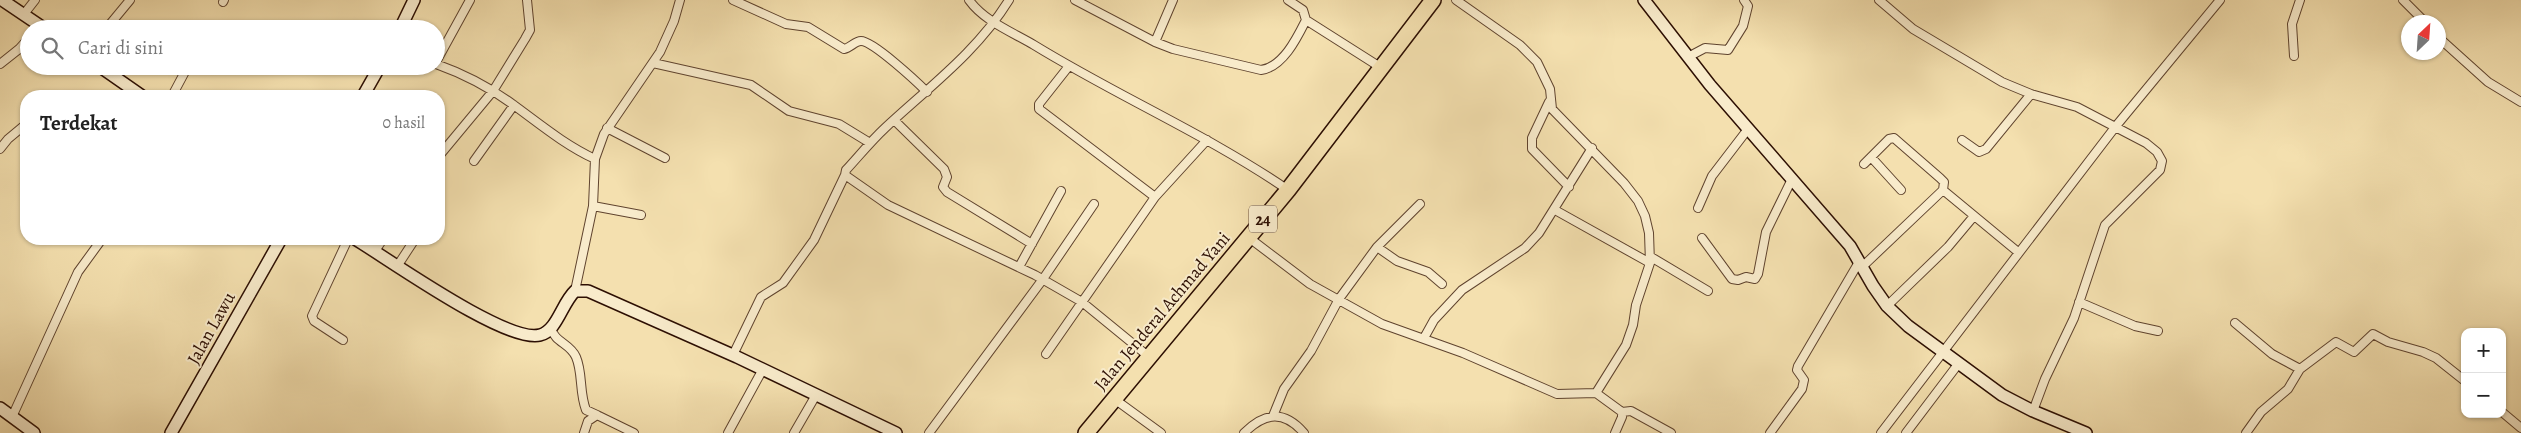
<!DOCTYPE html>
<html lang="id">
<meta charset="utf-8">
<style>
:root{--surface:#fff;--page:#f2f2f2;--text:#222;--muted:#767676;--line:#e0e0e0}
body{margin:0;font-family:Alegreya,serif;background:var(--page);color:var(--text)}
.controls{position:absolute;right:15px;bottom:15px;display:grid;overflow:hidden;border-radius:10px;box-shadow:0 1px 4px #0004}
.controls button{width:45px;height:45px;display:grid;place-items:center;padding:0;border:0;border-bottom:1px solid var(--line);background:var(--surface);color:var(--text);font:25px sans-serif}
.compass{position:absolute;left:2401px;top:15px;width:45px;height:45px;border-radius:50%;background:var(--surface);box-shadow:0 1px 4px #0004;rotate:25deg}
.list{margin:0;padding:0;list-style:none}
h2{display:flex;justify-content:space-between;align-items:center;height:65px;margin:0;padding:0 20px;font-size:21px}
h2 small{font-size:16px;font-weight:400;color:var(--muted)}
.icon{flex:none;width:28px;height:28px;fill:none;stroke:currentColor;stroke-width:2;stroke-linecap:round;stroke-linejoin:round}
.map{position:relative;flex:none;width:2521px;height:433px;overflow:hidden}
.search{position:absolute;background:var(--surface);box-shadow:0 1px 4px #0004;left:20px;top:20px;width:425px;height:55px;display:flex;align-items:center;gap:12px;box-sizing:border-box;padding:0 18px;border-radius:28px;color:var(--muted);font-size:19px}
.panel{position:absolute;background:var(--surface);box-shadow:0 1px 4px #0004;left:20px;top:90px;width:425px;height:155px;border-radius:20px}
.map>svg:first-child{display:block}
</style>
<div class="map">
<svg width="2521" height="433" viewBox="0 0 2521 433">
<rect width="100%" height="100%" fill="#f4e0af"/>
<filter id="stains"><feTurbulence type="fractalNoise" baseFrequency=".004" numOctaves="4"/><feColorMatrix values="0 0 0 0 .2 0 0 0 0 .09 0 0 0 0 .02 0 0 0 .5 -.17"/></filter>
<radialGradient id="worn" r=".72"><stop offset=".6" stop-color="#630" stop-opacity="0"/><stop offset="1" stop-color="#630" stop-opacity=".3"/></radialGradient>
<g fill="none" stroke-linecap="round" stroke-linejoin="round">
<defs>
<path id="street" d="M733,0L786,24L808,27L844,49C850,48 855,41 861,41C873,41 917,82 927,92
M969,0C984,21 1012,32 1034,45C1117,96 1208,135 1288,190
M1009,0C977,52 929,87 885,128C871,141 859,156 846,170L845,175L888,205L1035,275L1082,302L1148,356
M1075,0L1155,42L1173,49L1261,70C1283,67 1297,38 1306,20L1303,10L1288,0
M1456,0L1520,45L1537,62L1550,89L1552,109L1624,183L1638,201L1645,216L1649,233L1650,263L1636,305L1633,325L1626,345L1596,393
M1879,0L1913,29L2002,82L2031,94L2077,107L2146,143L2157,152L2162,161L2160,170L2105,225L2074,318L2045,379L2033,411
M2403,0L2425,22
M223,2L224,0
M24,14L35,0
M1306,20L1380,67
M106,29L130,0
M2438,37L2488,82L2521,102
M1155,42L1173,0
M2294,56L2292,24L2300,0
M1688,57L1705,48L1728,50L1743,26L1748,6L1744,0
M436,62L470,0
M653,63L751,85L789,111L839,124L870,143
M0,64L19,49L29,38
M436,64C464,74 491,88 515,106C541,125 565,145 595,159
M1069,66L1039,104V109L1155,197
M172,96L188,66
M1549,102L1532,138V149L1569,187
M894,120L944,169L947,177L943,187L947,192L1032,244
M607,128L665,158
M1962,140L1979,152L1986,149L2031,94
M0,149L8,139L26,124
M439,156L493,91L525,39L530,30L527,0
M1871,157L1901,190
M474,161L514,105
M1943,190L2018,252
M593,206L641,215
M1698,208L1712,176L1748,129
M1555,210L1650,263
M1248,237L1310,284L1382,324L1463,353L1557,394L1596,393L1622,412V417L1615,433
M1702,238L1732,279L1738,280L1746,277L1755,279L1758,274L1766,232L1792,179
M1377,247L1397,261L1428,272L1442,284
M375,251L383,239
M1651,257L1708,291
M398,265L415,239
M1019,267L1061,191
M1862,267L1943,190L1944,182L1940,178L1894,138L1889,139L1864,164
M575,291L593,206L595,159L604,134L660,52L674,21L680,0
M2079,302L2135,326L2158,331
M1887,306L1948,247L1974,216
M2235,323L2272,354L2300,369
M551,328C555,343 570,343 576,357C583,373 579,392 586,410L597,415
M1424,338L1434,320L1462,290L1525,248L1539,233L1592,148
M343,340L314,321L312,316L348,239
M1046,354L1155,197L1207,140
M733,355L761,297L783,283L814,240L845,175
M1113,398L1161,433
M1622,412L1631,411L1671,433
M2502,412L2521,428
M1273,416L1284,389L1311,351L1339,299L1377,247L1420,204
M12,417L78,272L102,239
M584,433L588,421L597,415L634,433
M728,433L763,369
M794,433L816,395
M929,433L1043,279L1094,204
M1244,433C1265,412 1284,410 1304,433
M1770,433L1802,389L1804,380L1797,370L1798,366L1859,262
M1881,433L2116,126L2220,0
M1906,433L1959,363
M2246,433L2261,412L2288,389L2300,369L2336,342L2354,352L2373,334L2388,342L2423,352L2436,358L2465,381"/>
<path id="secondary" d="M2,0L45,29
M1644,0L1710,85L1850,246L1873,286L1887,306L1908,326L2002,395L2033,411L2086,433
M400,29L414,0
M99,66L142,96
M363,96L380,66
M355,239C387,258 507,344 540,335C557,331 562,303 575,291H588L737,357L896,433
M0,408L34,433
M171,433L281,239"/>
<path id="highway" d="M1086,433L1288,190L1433,0"/>
</defs>
<use href="#street" stroke="#5f432e" stroke-width="10"/>
<use href="#secondary" stroke="#2d0f03" stroke-width="14"/>
<use href="#highway" stroke="#2d0f03" stroke-width="18"/>
<use href="#street" stroke="#f8ebcb" stroke-width="8"/>
<use href="#secondary" stroke="#f8ebcb" stroke-width="11"/>
<use href="#highway" stroke="#f4e0af" stroke-width="15"/>
</g>
<g text-anchor="middle" stroke-width="4" stroke-linejoin="round" paint-order="stroke">
<rect fill="#f8ebcb" stroke="#6a513f" stroke-width="1" x="1249" y="205.5" width="28" height="27" rx="4"/>
<g font-size="16" font-weight="bold" fill="#2d0f03">
<text x="1263" y="225">24</text>
</g>
<g font-size="18" fill="#2d0f03" stroke="#f8ebcb">
<text transform="translate(1162 311) rotate(-50)" y="6">Jalan Jenderal Achmad Yani</text>
<text transform="translate(211 328) rotate(-61)" y="6">Jalan Lawu</text>
</g>
</g>
<rect width="100%" height="100%" filter="url(#stains)"/>
<rect width="100%" height="100%" fill="url(#worn)"/>
</svg>
<div class="controls">
<button>+</button>
<button>−</button>
</div>
<svg class="compass" viewBox="-18 -18 36 36"><path d="M0-13l5 13h-10z" fill="#e53935"/><path d="M0 13l5-13h-10z" fill="#767676"/></svg>
<div class="search"><svg class="icon" aria-label="search" viewBox="0 0 24 24"><circle cx="10" cy="10" r="6"/><path d="M15 15l6 6"/></svg>Cari di sini</div>
<section class="panel">
<h2>Terdekat<small>0 hasil</small></h2>
<ul class="list">
</ul>
</section>
</div>
